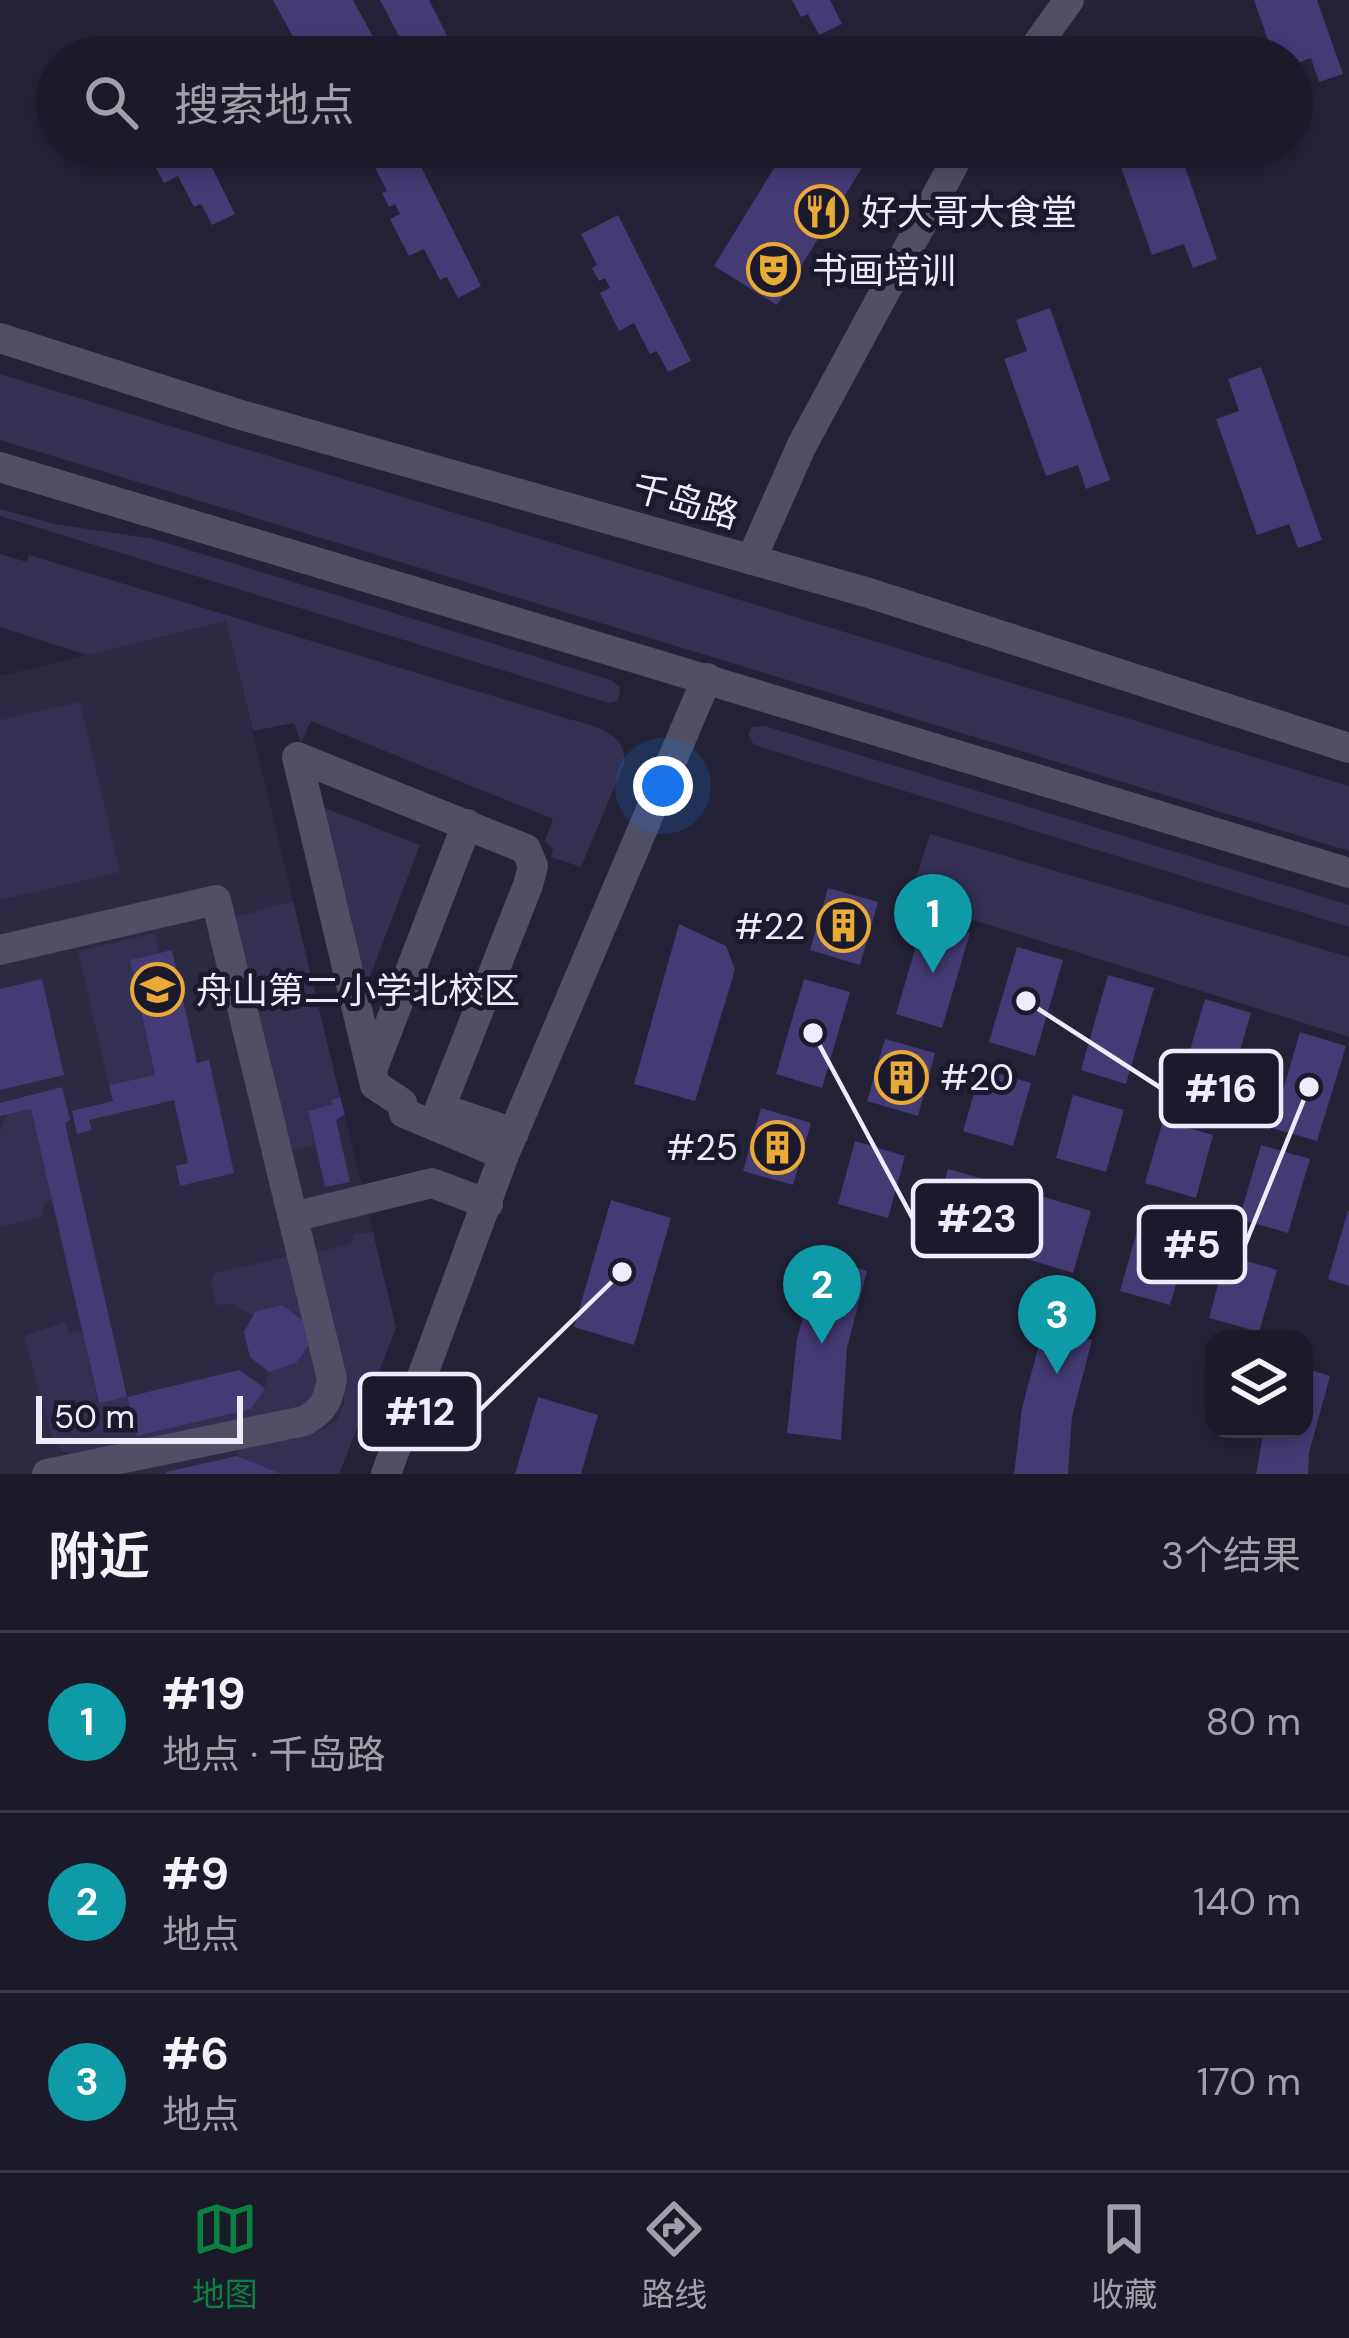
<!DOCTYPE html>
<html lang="zh">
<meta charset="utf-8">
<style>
:root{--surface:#1b1a28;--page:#242330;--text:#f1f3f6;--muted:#a0a1a8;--line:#393845;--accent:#0b8043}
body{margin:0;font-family:"DM Sans","Noto Sans SC",sans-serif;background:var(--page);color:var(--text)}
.controls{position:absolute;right:36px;bottom:36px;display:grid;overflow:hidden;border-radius:24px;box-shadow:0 6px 18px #0003}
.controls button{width:108px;height:108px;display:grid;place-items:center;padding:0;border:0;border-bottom:3px solid var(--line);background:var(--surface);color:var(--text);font:60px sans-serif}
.scale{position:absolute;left:36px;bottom:30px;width:207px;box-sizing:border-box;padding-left:12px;border:6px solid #edecfa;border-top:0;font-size:33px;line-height:42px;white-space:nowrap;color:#edecfa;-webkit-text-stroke:9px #1b192c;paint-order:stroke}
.you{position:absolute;left:663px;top:786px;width:42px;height:42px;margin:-30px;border:9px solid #fff;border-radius:50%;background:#1a73e8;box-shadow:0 0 0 18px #1a73e833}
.badge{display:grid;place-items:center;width:78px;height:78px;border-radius:50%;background:var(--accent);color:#fff;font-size:39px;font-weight:700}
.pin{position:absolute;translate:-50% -99px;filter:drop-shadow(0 3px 6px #0008)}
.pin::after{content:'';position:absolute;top:63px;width:42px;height:36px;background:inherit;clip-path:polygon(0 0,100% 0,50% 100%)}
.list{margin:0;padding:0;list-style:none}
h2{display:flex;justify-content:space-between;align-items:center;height:156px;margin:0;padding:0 48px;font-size:51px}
h2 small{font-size:39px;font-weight:400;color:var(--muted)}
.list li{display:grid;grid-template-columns:78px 1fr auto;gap:36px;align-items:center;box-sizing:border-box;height:180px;padding:0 48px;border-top:3px solid var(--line)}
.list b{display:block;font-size:45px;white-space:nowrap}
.list p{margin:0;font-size:39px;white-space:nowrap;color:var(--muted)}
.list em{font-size:39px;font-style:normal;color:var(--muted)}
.icon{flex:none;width:66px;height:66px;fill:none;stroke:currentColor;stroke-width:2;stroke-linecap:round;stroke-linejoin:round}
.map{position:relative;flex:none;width:1349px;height:1474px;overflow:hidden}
.search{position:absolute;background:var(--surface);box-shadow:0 6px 18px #0003;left:36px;right:36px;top:36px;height:132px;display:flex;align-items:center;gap:30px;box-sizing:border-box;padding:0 42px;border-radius:66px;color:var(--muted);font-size:45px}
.sheet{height:696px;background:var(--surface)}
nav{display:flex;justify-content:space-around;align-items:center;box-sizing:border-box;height:168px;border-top:3px solid var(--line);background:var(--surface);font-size:33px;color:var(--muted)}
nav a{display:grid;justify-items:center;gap:6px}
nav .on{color:var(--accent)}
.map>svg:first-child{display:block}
</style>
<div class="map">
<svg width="1349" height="1474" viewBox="0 0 1349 1474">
<rect width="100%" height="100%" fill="#242236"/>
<path fill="#2c2943" d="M226,621L396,1328L339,1474H0V676Z"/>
<path fill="#342f53" d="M0,374L1349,786V851L0,440Z
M0,509L55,524L154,539L611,680L620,687L618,701L609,703L0,516Z
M0,554L27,562L29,555L552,714C580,724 629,727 624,764L581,867L551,857L553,849L545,841L553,819L311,721L301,742L294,723L253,731L226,621L87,655L0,627Z
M80,702L120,872L0,900V720Z
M765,726L1349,905V927L754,745L748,734L752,727Z
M314,804L420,845L367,984L357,981Z
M930,834L1349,957V1037L909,900Z
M293,901L340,1097L332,1100L333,1104L308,1111L315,1145L288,1150L233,918Z
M155,933L159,953L130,960L155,1075L109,1085L78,951Z
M31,1109L53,1201L44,1202L43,1216L0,1227V1132L6,1115Z
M373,1232L396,1328L339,1474H282L237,1456L236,1449L323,1429L336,1421L345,1402L310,1258L313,1253L351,1244L354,1234Z
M285,1257L290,1259L318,1371C318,1392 313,1399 295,1411L74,1455L63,1451L53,1440L24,1336L66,1322L69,1334L82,1331L98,1402L127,1397L137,1436L251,1409L265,1388L269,1372L296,1363L308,1346L302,1320L282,1305L253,1316L233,1304L216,1305L211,1282L215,1273Z"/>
<path fill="#443b74" d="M273,0H353L384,57H304Z
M380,0H429L458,57H410Z
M792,0H830L842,24L819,35L808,14L801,17Z
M1254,0H1317L1343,74L1319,82L1311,58L1292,65V57H1274Z
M145,147H202L235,214L212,225L201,204L194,207L178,176L164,183Z
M397,147H411L481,286L458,298L447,277L440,280L424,249L409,256L390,219L400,214L395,204L389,207L382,193L387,191L371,160Z
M787,147H875L777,305L714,266Z
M1114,147H1178L1217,259L1193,268L1184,244L1152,255Z
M618,215L691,361L668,372L657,351L650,354L634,323L619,331L600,293L610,288L605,278L599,281L592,268L597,265L581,234Z
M1050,308L1110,480L1086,489L1078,465L1046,476L1004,359L1027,351L1016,320Z
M1261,367L1322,540L1298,548L1289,524L1257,535L1216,419L1239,411L1228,379Z
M828,888L878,902L860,965L810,950Z
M924,919L970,933L942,1028L896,1014Z
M679,924L726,946L735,970L695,1101L634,1084Z
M1017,947L1063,960L1035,1056L989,1042Z
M172,950L197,1063L209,1060L234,1173L180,1186L176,1166L188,1163L174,1100L89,1120L92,1130L77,1134L72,1111L113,1101L109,1085L155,1075L130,960Z
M1108,975L1154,988L1126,1084L1081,1070Z
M42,979L64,1075L0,1090V989Z
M804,979L850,992L822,1088L776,1074Z
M1205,999L1251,1013L1223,1108L1177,1094Z
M1300,1032L1346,1046L1317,1141L1272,1128Z
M885,1039L935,1053L918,1116L867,1101Z
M981,1069L1031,1083L1013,1146L963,1131Z
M62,1087L70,1120L65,1123L127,1397L99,1403L31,1109L0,1116V1103Z
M1073,1095L1124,1110L1106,1172L1056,1158Z
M340,1097L345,1114L336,1120L350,1182L325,1187L308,1111L333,1104L331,1100Z
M761,1108L811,1123L793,1185L743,1171Z
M1163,1121L1213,1135L1196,1198L1145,1183Z
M855,1141L905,1156L888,1218L838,1204Z
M1261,1145L1310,1159L1288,1233L1239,1219Z
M948,1169L998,1183L981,1246L930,1231Z
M1041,1196L1091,1211L1073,1273L1024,1258Z
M611,1200L671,1218L634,1345L574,1327Z
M1348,1211H1349V1286L1328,1279Z
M1138,1228L1188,1243L1170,1305L1120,1291Z
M1226,1255L1277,1270L1259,1332L1209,1318Z
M820,1256L867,1271L847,1348L841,1440L787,1433L797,1339Z
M282,1305L302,1320L309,1345L296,1363L269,1372L250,1357L244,1332L255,1312Z
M1044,1326L1092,1340L1072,1417L1068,1474H1014L1022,1408Z
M1304,1368L1330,1376L1309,1453L1308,1474H1256L1264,1429H1304Z
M239,1370L265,1388L251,1409L137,1436L127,1397Z
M538,1397L598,1415L581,1474H515Z
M237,1456L282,1474H166V1472Z"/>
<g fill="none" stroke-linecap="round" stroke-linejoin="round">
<path stroke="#504f65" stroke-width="30" d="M1028,57L1069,0
M0,338L241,415L869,593L1349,748
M0,467L1349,873
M751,560L802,445L963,147
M0,950L216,900L332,1379C328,1401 324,1410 304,1421L47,1474
M372,1070L467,824
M504,1155L404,1113L402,1103L375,1085L297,757L526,849L533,866L528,885L440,1108L514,1133
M293,1217L432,1183L488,1204
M386,1474L504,1155L707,678"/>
</g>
<defs>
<symbol id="restaurant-ring" viewBox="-11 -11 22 22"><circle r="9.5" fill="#1b192c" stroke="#eaaa38" stroke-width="1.5"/><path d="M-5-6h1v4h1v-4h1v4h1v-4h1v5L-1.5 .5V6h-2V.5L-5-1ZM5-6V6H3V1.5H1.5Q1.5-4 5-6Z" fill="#eaaa38"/></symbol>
<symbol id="theatre-ring" viewBox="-11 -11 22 22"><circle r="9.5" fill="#1b192c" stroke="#eaaa38" stroke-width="1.5"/><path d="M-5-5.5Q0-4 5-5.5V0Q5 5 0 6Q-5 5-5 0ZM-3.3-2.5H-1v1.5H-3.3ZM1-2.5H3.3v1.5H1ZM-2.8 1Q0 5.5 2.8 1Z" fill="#eaaa38"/></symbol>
<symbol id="building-ring" viewBox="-11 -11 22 22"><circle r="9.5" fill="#1b192c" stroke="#eaaa38" stroke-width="1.5"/><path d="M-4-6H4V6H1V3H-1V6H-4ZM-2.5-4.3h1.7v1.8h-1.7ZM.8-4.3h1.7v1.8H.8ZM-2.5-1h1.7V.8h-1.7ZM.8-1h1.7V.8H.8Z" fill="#eaaa38"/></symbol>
<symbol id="school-ring" viewBox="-11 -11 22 22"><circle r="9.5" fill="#1b192c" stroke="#eaaa38" stroke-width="1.5"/><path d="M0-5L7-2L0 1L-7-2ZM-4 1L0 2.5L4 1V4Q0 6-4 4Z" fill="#eaaa38"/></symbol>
</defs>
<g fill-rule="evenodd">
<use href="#restaurant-ring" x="792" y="182" width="59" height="59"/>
<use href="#theatre-ring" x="744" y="240" width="59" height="59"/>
<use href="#building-ring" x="814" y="896" width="59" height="59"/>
<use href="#school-ring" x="128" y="960" width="59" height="59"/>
<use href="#building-ring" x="872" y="1048" width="59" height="59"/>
<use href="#building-ring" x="748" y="1118" width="59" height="59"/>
</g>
<g text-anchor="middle" stroke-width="10" stroke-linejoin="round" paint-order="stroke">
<g font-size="36" fill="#edecfa" stroke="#1b192c" text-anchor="start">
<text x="861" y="225">好大哥大食堂</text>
<text x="812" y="283">书画培训</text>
<text x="805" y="939" text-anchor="end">#22</text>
<text x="196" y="1003">舟山第二小学北校区</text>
<text x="940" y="1090">#20</text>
<text x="738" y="1160" text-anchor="end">#25</text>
</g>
<g font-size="36" fill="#edecfa" stroke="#1b192c">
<text transform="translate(686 501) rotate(16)" y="13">千岛路</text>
</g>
</g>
<path fill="none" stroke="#edecfa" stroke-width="4.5" d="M1026 1001L1161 1088M813 1033L913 1219M1309 1087L1245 1245M622 1272L479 1411"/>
<g fill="#edecfa" stroke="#1b192c" stroke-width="4.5">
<circle cx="1026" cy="1001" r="12"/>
<circle cx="813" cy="1033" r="12"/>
<circle cx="1309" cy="1087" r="12"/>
<circle cx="622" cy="1272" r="12"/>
</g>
<g fill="#1b192c" stroke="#edecfa" stroke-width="4.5">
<rect x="1161" y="1051" width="120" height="75" rx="12"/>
<rect x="913" y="1181" width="128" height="75" rx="12"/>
<rect x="1139" y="1207" width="106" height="75" rx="12"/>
<rect x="360" y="1374" width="119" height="75" rx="12"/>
</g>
<g font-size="39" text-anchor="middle" font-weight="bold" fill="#edecfa">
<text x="1221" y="1102">#16</text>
<text x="977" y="1232">#23</text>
<text x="1192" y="1258">#5</text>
<text x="420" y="1425">#12</text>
</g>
</svg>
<div class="controls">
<button><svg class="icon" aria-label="layers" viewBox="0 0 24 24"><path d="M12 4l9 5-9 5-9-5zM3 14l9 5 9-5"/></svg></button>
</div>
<div class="scale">50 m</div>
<div class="you"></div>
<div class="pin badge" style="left:933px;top:973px;background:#0f9aa8">1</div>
<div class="pin badge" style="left:822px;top:1344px;background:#0f9aa8">2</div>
<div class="pin badge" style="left:1057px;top:1374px;background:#0f9aa8">3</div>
<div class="search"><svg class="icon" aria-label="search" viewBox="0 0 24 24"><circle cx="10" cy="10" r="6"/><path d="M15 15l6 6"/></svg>搜索地点</div>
</div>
<section class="sheet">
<h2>附近<small>3个结果</small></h2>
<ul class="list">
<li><span class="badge" style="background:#0f9aa8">1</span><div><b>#19</b><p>地点 · 千岛路</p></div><em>80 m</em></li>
<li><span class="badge" style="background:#0f9aa8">2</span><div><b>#9</b><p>地点</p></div><em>140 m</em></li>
<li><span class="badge" style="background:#0f9aa8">3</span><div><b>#6</b><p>地点</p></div><em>170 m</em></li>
</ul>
</section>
<nav>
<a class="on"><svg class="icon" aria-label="map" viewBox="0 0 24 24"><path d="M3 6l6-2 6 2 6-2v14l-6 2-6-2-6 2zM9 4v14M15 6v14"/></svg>地图</a>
<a><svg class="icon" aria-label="directions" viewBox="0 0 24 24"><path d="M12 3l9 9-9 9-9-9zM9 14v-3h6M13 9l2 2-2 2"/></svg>路线</a>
<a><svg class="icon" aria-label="saved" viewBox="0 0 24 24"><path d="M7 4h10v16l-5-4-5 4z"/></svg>收藏</a>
</nav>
